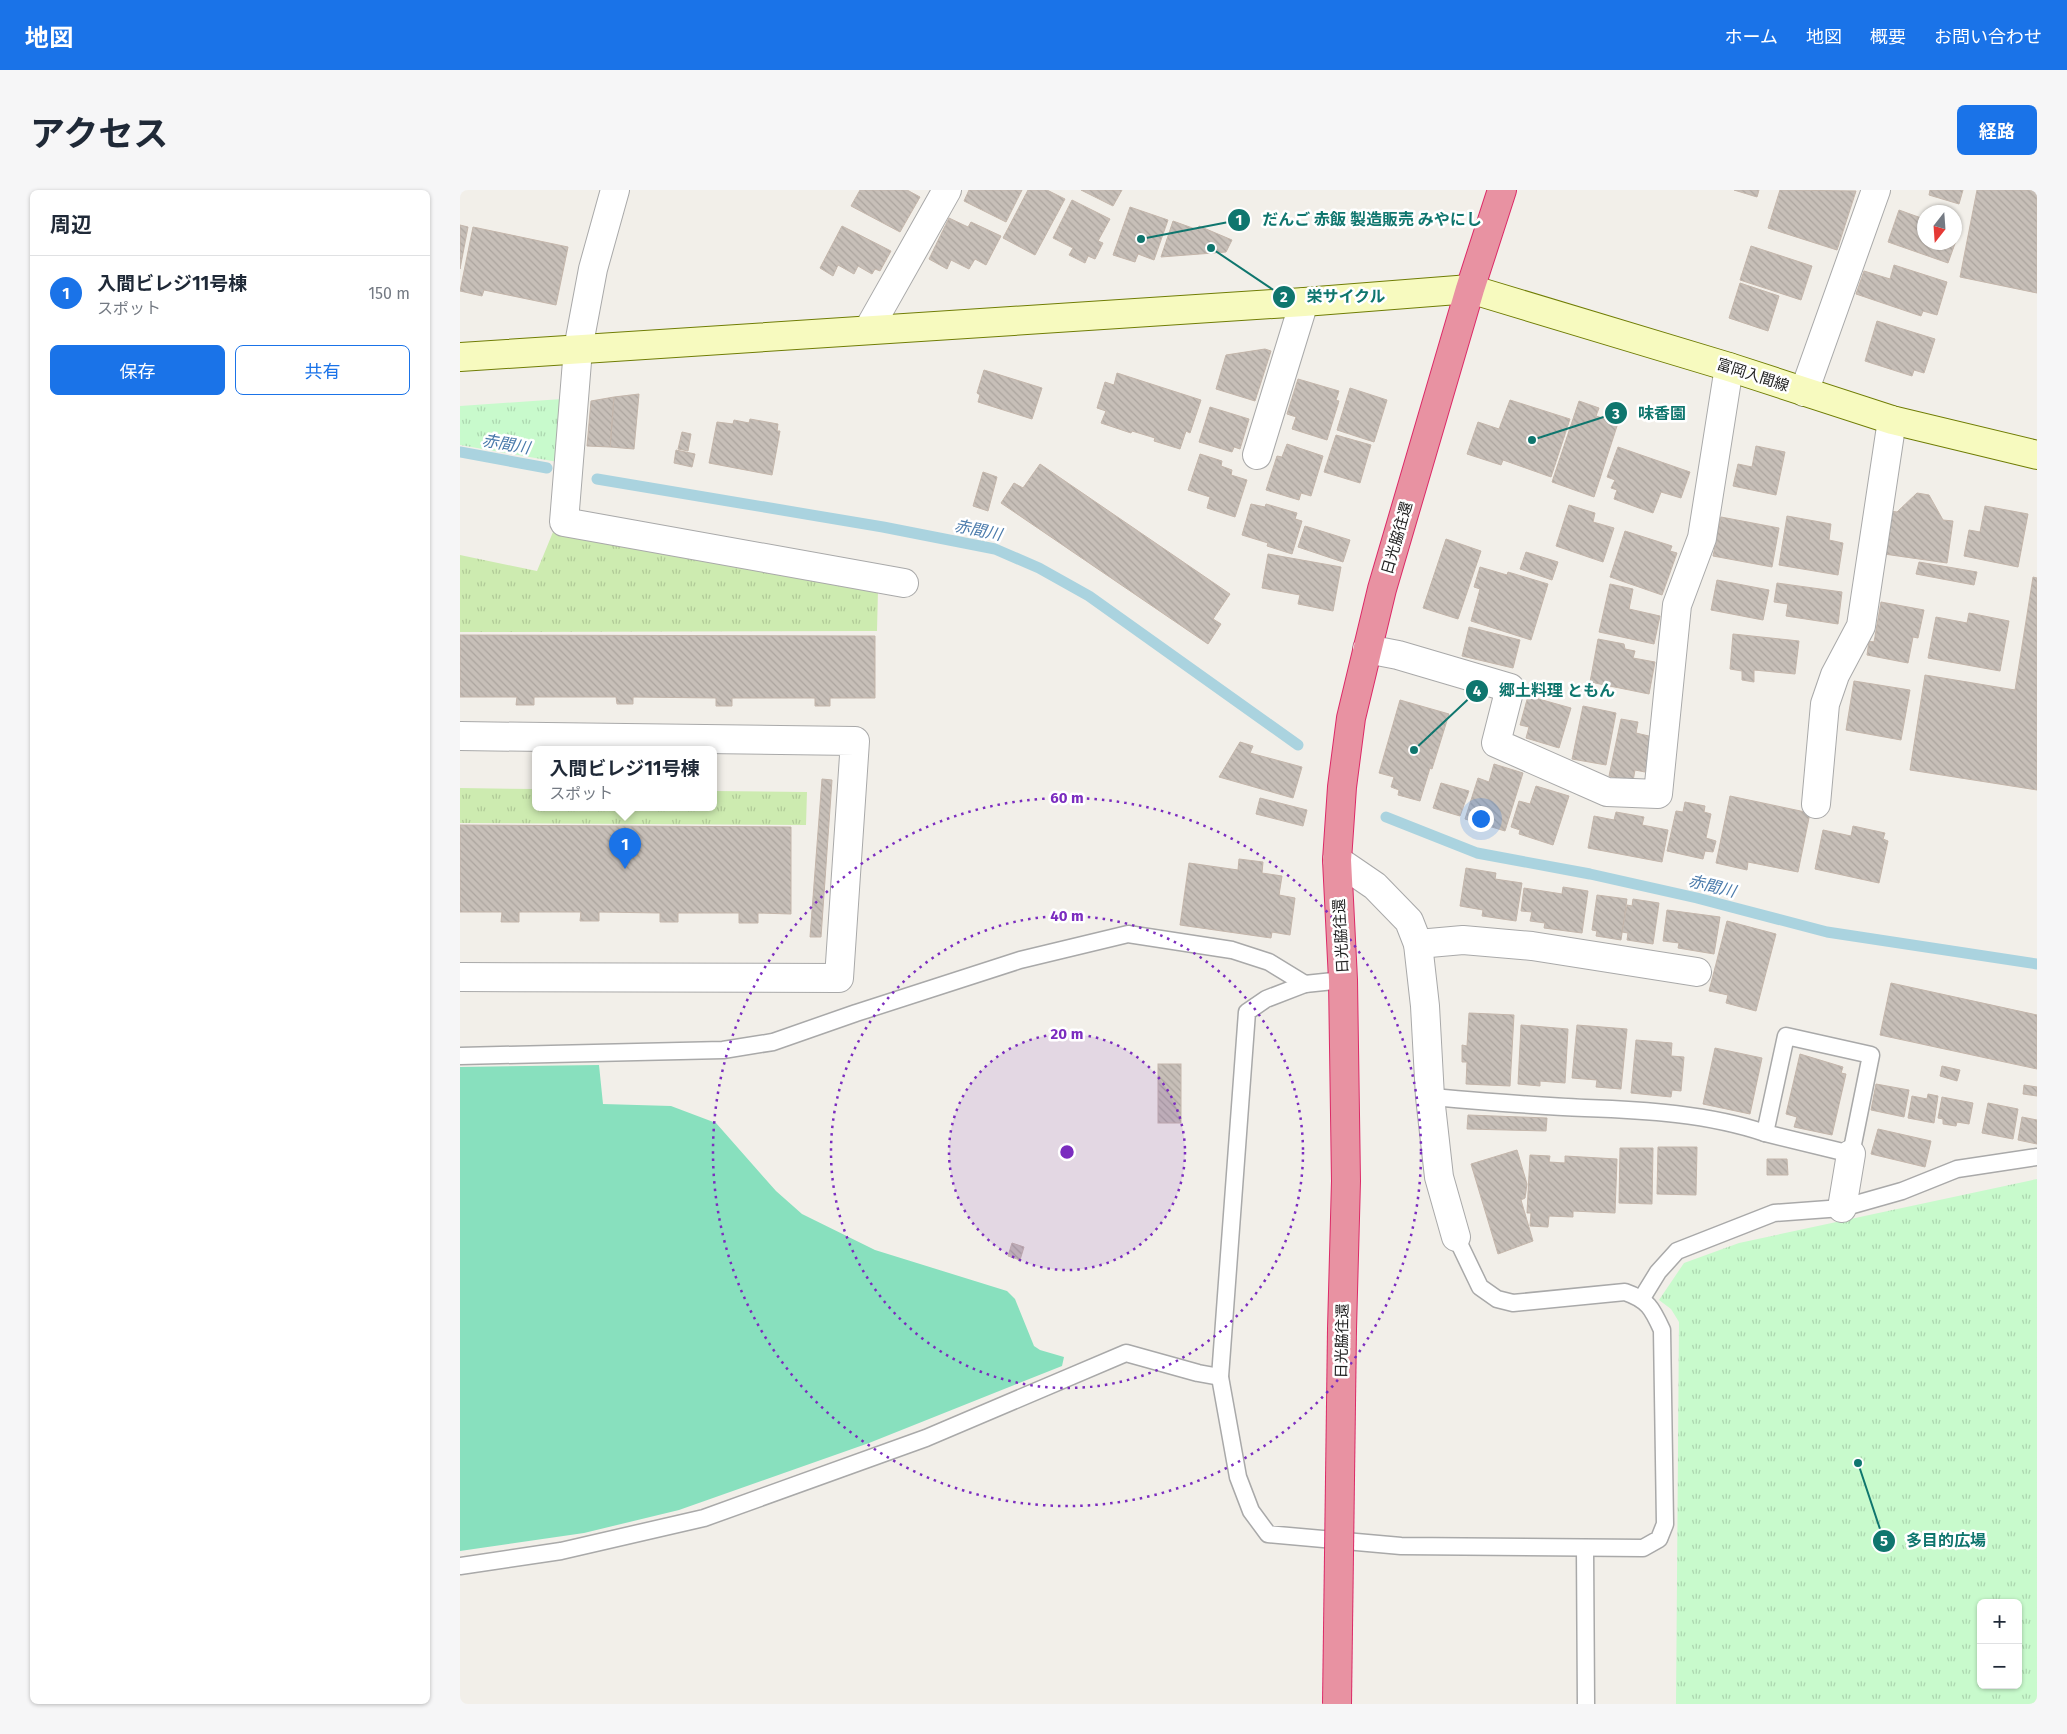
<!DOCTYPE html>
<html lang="ja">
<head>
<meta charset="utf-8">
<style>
	body { margin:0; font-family:"Fira Sans","Noto Sans JP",sans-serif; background:#f6f6f7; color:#1f2937 }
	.controls { position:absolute; right:15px; bottom:15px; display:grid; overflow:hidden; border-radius:8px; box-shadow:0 1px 4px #0004 }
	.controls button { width:45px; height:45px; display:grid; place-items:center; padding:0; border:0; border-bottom:1px solid #e0e1e3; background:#fff; color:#1f2937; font:25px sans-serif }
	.compass { position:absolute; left:1457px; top:15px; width:45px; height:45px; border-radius:50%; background:#fff; box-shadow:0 1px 4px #0004; rotate:197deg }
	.you { position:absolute; left:1020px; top:628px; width:18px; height:18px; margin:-12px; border:4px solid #fff; border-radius:50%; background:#1a73e8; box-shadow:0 0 0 8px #1a73e833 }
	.badge { display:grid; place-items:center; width:32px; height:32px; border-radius:50%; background:#1a73e8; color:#fff; font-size:16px; font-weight:700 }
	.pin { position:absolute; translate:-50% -41px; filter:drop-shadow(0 1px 2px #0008) }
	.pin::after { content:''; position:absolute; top:26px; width:18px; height:15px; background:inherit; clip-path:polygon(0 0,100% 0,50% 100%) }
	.popup { position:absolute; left:72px; top:556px; width:185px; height:65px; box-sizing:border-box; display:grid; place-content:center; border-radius:8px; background:#fff; filter:drop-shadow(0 1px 4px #0005); font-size:16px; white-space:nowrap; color:#747a83 }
	.popup b { font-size:19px; color:#1f2937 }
	.popup::after { content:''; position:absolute; left:50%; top:100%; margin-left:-10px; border:10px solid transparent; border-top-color:#fff }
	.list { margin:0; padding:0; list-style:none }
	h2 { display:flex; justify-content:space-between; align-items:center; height:65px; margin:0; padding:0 20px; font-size:21px }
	h2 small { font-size:16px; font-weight:400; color:#747a83 }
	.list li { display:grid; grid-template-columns:32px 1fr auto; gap:15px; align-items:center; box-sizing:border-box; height:75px; padding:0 20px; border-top:1px solid #e0e1e3 }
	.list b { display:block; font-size:19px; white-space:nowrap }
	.list p { margin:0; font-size:16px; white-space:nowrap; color:#747a83 }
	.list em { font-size:16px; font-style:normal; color:#747a83 }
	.actions { display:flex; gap:10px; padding:15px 20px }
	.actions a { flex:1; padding:11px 0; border:1px solid #1a73e8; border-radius:8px; text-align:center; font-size:18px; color:#1a73e8 }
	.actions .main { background:#1a73e8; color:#fff }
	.map { position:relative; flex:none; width:1577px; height:1514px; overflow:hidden; border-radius:8px }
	header { display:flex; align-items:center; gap:30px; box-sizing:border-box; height:70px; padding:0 25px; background:#1a73e8; color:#fff }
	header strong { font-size:24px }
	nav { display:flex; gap:28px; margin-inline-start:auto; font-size:18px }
	.intro { display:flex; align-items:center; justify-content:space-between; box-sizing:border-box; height:120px; padding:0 30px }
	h1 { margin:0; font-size:35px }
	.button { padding:12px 22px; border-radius:8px; background:#1a73e8; color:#fff; font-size:18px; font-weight:700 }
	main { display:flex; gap:30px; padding:0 30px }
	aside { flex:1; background:#fff; border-radius:8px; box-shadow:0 1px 4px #0004 }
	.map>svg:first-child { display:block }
	.grass { fill:url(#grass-tufts) }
	.park { fill:url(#park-tufts); fill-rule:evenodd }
	.pitch { fill:#88e0be }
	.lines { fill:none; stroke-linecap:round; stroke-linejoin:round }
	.stream { stroke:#aad3df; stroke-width:11 }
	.building { fill:url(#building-back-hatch); stroke:#c4b6ab }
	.lane-casing { stroke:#a9a9a9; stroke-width:19 }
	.street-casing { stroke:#a9a9a9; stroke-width:30 }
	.secondary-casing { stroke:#707d05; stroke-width:30 }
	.highway-casing { stroke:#dc2a67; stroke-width:30 }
	.lane { stroke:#fff; stroke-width:16 }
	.street { stroke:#fff; stroke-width:28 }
	.secondary { stroke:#f7fabf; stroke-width:28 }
	.highway { stroke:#e892a2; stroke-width:28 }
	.highway-bridge-casing { stroke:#dc2a67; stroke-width:30; stroke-linecap:butt }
	.highway-bridge { stroke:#e892a2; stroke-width:28 }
	.ring { fill:none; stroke:#7b2cbf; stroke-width:2.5; stroke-dasharray:2.5 5 }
	.labels { text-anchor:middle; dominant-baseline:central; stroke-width:5; stroke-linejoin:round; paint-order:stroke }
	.street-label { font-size:15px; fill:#222; stroke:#fff }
	.water-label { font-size:16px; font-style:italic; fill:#4a7aab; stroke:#fff }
	.centre { fill:#7b2cbf; stroke:#fff; stroke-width:2.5 }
	.ring-label { font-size:15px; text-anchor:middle; font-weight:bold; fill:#7b2cbf; stroke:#fff; stroke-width:5; stroke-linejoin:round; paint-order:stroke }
	.leader { fill:none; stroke:#0f766e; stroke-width:2 }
	.callout-dot { fill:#0f766e; stroke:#fff; stroke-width:2 }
	.mark-label { font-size:15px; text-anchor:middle; font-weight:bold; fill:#fff }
	.callout-label { font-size:16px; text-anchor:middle; font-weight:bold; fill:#0f766e; stroke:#fff; stroke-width:5; stroke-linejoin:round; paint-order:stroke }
</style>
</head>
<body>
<header>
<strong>地図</strong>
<nav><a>ホーム</a><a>地図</a><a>概要</a><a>お問い合わせ</a></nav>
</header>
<div class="intro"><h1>アクセス</h1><a class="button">経路</a></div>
<main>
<aside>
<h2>周辺<small></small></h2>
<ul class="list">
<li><span class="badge">1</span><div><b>入間ビレジ11号棟</b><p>スポット</p></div><em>150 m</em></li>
</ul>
<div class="actions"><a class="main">保存</a><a>共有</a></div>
</aside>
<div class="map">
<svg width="1577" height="1514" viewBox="0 0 1577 1514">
	<defs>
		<pattern id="grass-tufts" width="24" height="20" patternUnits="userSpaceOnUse" patternTransform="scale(1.25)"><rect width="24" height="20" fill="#cdebb0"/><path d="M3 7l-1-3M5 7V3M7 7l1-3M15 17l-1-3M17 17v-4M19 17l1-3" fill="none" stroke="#b0c997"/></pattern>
		<pattern id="park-tufts" width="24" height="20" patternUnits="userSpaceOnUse" patternTransform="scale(1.25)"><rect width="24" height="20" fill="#c8facc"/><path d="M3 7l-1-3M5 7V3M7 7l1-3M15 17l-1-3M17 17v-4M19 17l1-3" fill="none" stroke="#acd6af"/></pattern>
		<pattern id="building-back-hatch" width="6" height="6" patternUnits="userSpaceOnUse" patternTransform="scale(1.25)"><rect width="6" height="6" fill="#c7bfb8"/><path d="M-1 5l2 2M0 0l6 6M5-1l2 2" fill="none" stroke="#aba49e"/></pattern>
	</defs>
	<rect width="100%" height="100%" fill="#f2efe9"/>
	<g class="grass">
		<polygon points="93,342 418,399 417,441 0,442 0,365 77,381"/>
		<polygon points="0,598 76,599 76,618 254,618 254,601 347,602 346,635 0,633"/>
	</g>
	<g class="park">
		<polygon points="102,209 98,272 0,255 0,216"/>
		<path d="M1577,989v525h-361l3,-382 -8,-13 -12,-9 25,-37 55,-20zM1521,1413h37v82h-37z"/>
	</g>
	<polygon class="pitch" points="139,875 143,914 211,916 256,933 316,1001 342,1024 415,1060 547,1101 555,1109 574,1156 580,1160 604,1167 602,1176 409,1253 219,1320 124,1343 0,1361 0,877"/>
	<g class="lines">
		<g class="stream">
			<polyline points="0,262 87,278"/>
			<polyline points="137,289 423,337 535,359 579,378 629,406 838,555"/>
			<polyline points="926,627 1017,663 1130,684 1237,708 1367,742 1577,774"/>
		</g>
	</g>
	<g class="building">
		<polygon points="400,0 447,0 460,7 440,42 391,16"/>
		<polygon points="509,0 562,0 546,32 504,11"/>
		<polygon points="568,0 587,0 605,9 575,65 543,48"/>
		<polygon points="621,0 662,0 653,16"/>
		<polygon points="1274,0 1299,0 1297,7"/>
		<polygon points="1320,0 1396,1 1377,60 1308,38"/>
		<polygon points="1470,0 1503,0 1499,14 1469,5"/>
		<polygon points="1517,0 1577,0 1577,103 1500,87"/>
		<polygon points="612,10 650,29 638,51 643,53 635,69 628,66 625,73 609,65 613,58 593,48"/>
		<polygon points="670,17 708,30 694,70 678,64 675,72 653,65"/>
		<polygon points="1439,20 1464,29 1464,52 1494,52 1494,35 1501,37 1488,73 1428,52"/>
		<polygon points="489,28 508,37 511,32 541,46 526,75 515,69 509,79 491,70 487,79 469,69"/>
		<polygon points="713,31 738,40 739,36 772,50 766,62 701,67"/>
		<polygon points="0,35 8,37 0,79"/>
		<polygon points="382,36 431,61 420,81 415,79 412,84 398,76 394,84 378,75 373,86 360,78"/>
		<polygon points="13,37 108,57 96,115 24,100 22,106 0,101"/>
		<polygon points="1291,56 1352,76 1341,110 1280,90"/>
		<polygon points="1434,75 1487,92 1477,125 1463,121 1461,126 1396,104 1404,81 1430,89"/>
		<polygon points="1280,93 1319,106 1308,141 1269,128"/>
		<polygon points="1417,131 1475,149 1464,183 1454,180 1452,186 1405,171"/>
		<polygon points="805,159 811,161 795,211 756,199 766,165"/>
		<polygon points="524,180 582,198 572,229 518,212 520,205 517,203"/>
		<polygon points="657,183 741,210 730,243 726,241 720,259 694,251 695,248 672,241 671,243 641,233 646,221 637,218 645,192 654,195"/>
		<polygon points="838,189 879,201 876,210 879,211 867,250 832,239 836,227 827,224"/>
		<polygon points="890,198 927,210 914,252 877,240"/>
		<polygon points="179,204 174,259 150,257 154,207"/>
		<polygon points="154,207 150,257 127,256 131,211"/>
		<polygon points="1050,210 1110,229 1091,287 1043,270 1041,275 1007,264 1018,232 1039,239"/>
		<polygon points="1119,211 1139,218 1136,226 1158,233 1134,307 1092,292"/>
		<polygon points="750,217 789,229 780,259 774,257 772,262 739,252"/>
		<polygon points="290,229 318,234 317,241 320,241 312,285 249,273 257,232 273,234 274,230 289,233"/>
		<polygon points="222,242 231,244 228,261 218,259"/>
		<polygon points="876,245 911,255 900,293 864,282"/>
		<polygon points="827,254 863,266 851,306 841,303 839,310 806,300 817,266 822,267"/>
		<polygon points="1296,256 1325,262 1316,305 1273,296 1278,274 1292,277"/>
		<polygon points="1158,257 1230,282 1221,308 1201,302 1193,323 1154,309 1157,300 1151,298 1155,290 1147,287"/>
		<polygon points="216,260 235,264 232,277 214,273"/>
		<polygon points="740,264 762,271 761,276 772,280 771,285 787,290 775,327 747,318 750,307 728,300"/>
		<polygon points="580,274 770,404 753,429 761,434 748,454 541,313 554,293 563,298"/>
		<polygon points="523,282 537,287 528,321 513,316"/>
		<polygon points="1457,303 1469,305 1483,330 1493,331 1487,373 1424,364 1430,321 1437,322"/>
		<polygon points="791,314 805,317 806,314 837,323 835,329 842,331 832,364 807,356 808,353 782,345"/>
		<polygon points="1109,315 1135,323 1133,332 1154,338 1143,372 1096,356"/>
		<polygon points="1525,316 1568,324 1558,377 1504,366 1509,340 1520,342"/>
		<polygon points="1327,326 1371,334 1369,350 1383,353 1378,385 1319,375"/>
		<polygon points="1261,327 1319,338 1312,377 1253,366"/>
		<polygon points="845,336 890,350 883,372 838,357"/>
		<polygon points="1165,341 1212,356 1210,361 1217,363 1202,405 1150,387"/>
		<polygon points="986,349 1021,361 998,429 963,418"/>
		<polygon points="1066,362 1098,372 1092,390 1060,379"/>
		<polygon points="808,364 881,377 873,421 838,414 840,405 802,398"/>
		<polygon points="1459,372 1517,382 1514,395 1456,384"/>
		<polygon points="1020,377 1047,385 1048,382 1088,394 1071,450 1011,431 1020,399 1014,397"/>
		<polygon points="1573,387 1577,388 1577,600 1450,580 1465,485 1555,500"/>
		<polygon points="1257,390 1309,400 1303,430 1251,420"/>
		<polygon points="1317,393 1382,402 1378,434 1326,426 1328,414 1314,412"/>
		<polygon points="1150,394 1173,399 1169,419 1200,426 1194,454 1139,442"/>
		<polygon points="1421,412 1464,420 1458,448 1453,447 1448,473 1407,465 1409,451 1414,452"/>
		<polygon points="1509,423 1549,431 1540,481 1468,468 1476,427 1507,433"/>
		<polygon points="1009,437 1060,450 1053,478 1002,466"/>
		<polygon points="1273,444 1339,451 1335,484 1294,480 1294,492 1282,490 1282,481 1270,479"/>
		<polygon points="0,445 415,446 415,508 370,508 370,516 355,516 355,508 272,508 272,516 256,516 256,508 173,507 173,514 157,514 156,507 74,507 74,515 56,515 57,507 0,507"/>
		<polygon points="1138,449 1164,454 1165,459 1175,461 1173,468 1195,472 1189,504 1130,492"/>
		<polygon points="1394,491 1450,500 1441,550 1386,540"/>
		<polygon points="1068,506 1111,518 1099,558 1066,548 1069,537 1060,535"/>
		<polygon points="940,510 989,524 972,579 970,578 960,611 938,605 939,600 931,597 934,587 919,583"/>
		<polygon points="1123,516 1156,523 1146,575 1112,569"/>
		<polygon points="1161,529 1178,532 1176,543 1193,547 1185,582 1175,580 1173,591 1149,586"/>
		<polygon points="780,552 793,556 790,563 842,577 833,608 759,587"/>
		<polygon points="1034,574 1063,583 1045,641 1005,629 1018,588 1029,592"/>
		<polygon points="362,589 372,590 361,747 350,747"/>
		<polygon points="981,593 1009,601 1000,626 973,618"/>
		<polygon points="1076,596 1109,606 1093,655 1059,644 1060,640 1051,637 1059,611 1070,614"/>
		<polygon points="1270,606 1350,623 1338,682 1288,672 1287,680 1256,673"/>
		<polygon points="800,608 847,620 843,636 796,624"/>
		<polygon points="1225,612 1245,616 1244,622 1251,624 1246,648 1256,651 1253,662 1245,661 1243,669 1207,661 1216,621 1223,622"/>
		<polygon points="1156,622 1184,627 1182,635 1208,640 1202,672 1128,658 1134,626 1154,630"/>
		<polygon points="0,635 331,637 331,724 298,723 298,733 279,733 279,723 218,723 218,732 200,732 200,723 139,722 139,731 120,731 121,722 59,722 59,732 41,732 42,722 0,722"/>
		<polygon points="1393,636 1425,643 1423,649 1428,651 1419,693 1355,679 1363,640 1391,646"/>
		<polygon points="779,669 803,672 802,683 822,686 819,705 835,708 830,745 812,742 811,748 720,735 729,673 778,680"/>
		<polygon points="1006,678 1036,683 1035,689 1062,693 1056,731 1022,726 1023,720 1000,716"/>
		<polygon points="1103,697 1128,701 1122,743 1084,738 1085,733 1070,731 1072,722 1061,721 1064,698 1102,704"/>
		<polygon points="1137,705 1167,709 1161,750 1136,746 1137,741 1132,740"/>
		<polygon points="1173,709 1199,713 1193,754 1167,750 1168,743 1162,742 1167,715 1172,716"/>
		<polygon points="1207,720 1260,727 1254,764 1218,758 1219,753 1203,751"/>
		<polygon points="1267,731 1316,744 1296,821 1266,813 1268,805 1249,801"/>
		<polygon points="1431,793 1577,825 1577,879 1420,845"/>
		<polygon points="1009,823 1054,825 1050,896 1006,894 1007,872 1002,872 1002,855 1007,856"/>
		<polygon points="1061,835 1108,839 1105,893 1080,891 1080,896 1058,894"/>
		<polygon points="1117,835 1167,839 1161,899 1136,897 1137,890 1112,888"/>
		<polygon points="1176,850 1212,853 1211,866 1224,867 1221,901 1212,900 1211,907 1171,903"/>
		<polygon points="1255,858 1302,868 1290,924 1243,914"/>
		<polygon points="1340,864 1383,877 1381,883 1386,884 1372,945 1334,937 1337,927 1326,924"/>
		<rect x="698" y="874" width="23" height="59"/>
		<polygon points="1482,876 1500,880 1497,891 1480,886"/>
		<polygon points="1416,894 1449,900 1444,927 1411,920"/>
		<polygon points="1564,895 1577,897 1577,906 1563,904"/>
		<polygon points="1468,904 1478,906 1474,933 1448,928 1452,906 1467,909"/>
		<polygon points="1482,907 1513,913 1509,934 1497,932 1496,936 1483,934 1483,929 1478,928"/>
		<polygon points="1528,913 1558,919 1553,949 1522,943"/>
		<polygon points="1008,925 1087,928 1086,941 1007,939"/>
		<polygon points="1562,927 1577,930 1577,954 1558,950"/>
		<polygon points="1418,939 1471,951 1465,977 1411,964"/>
		<polygon points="1198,957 1237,957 1236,1005 1197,1004"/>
		<polygon points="1160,958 1193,958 1192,1014 1159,1013"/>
		<polygon points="1057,960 1067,994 1065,1008 1061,1010 1073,1051 1038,1064 1011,974"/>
		<polygon points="1070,965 1090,966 1089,972 1105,973 1105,966 1157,969 1155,1023 1113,1021 1113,1027 1089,1026 1088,1037 1070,1036 1071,1023 1067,1023"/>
		<polygon points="1307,969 1327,969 1328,985 1307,985"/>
		<polygon points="552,1053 564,1057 560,1070 548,1066"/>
	</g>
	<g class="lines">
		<g class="lane-casing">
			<g id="lane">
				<path d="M883,790l-38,4 -39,15 -19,13 -27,365 18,100 13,34 17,23 133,12 242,2 16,-9 6,-15 -3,-194c-10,-22 -14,-30 -37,-38l-112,11 -16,-4 -17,-12 -24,-50"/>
				<polygon points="1326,846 1411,865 1391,964 1305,943"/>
				<polyline points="0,866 263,860 313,852 396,823 560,770 668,744 772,760 809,772 845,794"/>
				<path d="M970,907c52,4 104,9 155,11 60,2 124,6 180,25"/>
				<polyline points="1182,1108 1198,1082 1217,1061 1314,1023 1382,1018 1442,1001 1497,979 1577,967"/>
				<polyline points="1125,1358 1126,1514"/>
				<polyline points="0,1376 101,1361 244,1328 466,1248 666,1163 738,1183 760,1187"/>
			</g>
		</g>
		<g class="street-casing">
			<g id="street">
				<polyline points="155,0 133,79 118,159 104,332 444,393"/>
				<polyline points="408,140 487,0"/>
				<polyline points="1344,202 1416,0"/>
				<polyline points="797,265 844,112"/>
				<polyline points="907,459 938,465 1050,498 1036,553 1147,602 1198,604 1217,415 1242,348 1269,177"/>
				<polyline points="0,546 395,551 379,788 0,787"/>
				<polyline points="1356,614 1365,514 1375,485 1401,436 1432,230"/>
				<polyline points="877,670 915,696 949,731 958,754 965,816 970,907 979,987 996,1047"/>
				<polyline points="958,754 1003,750 1072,756 1237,782"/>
				<polyline points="1382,1018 1391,964"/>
			</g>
		</g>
		<g class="secondary-casing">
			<polyline id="secondary" points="0,167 844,112 1010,99 1269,177 1432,230 1577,265"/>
		</g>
		<g class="highway-casing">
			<polyline id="highway" points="882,1139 886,991 883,790 877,670 882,597 891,528 922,399 1010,99 1042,0"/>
		</g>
		<use href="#lane" class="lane"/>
		<use href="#street" class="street"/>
		<use href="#secondary" class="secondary"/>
		<use href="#highway" class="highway"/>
		<g class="highway-bridge-casing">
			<polyline id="highway-bridge" points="877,1514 882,1139"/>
		</g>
		<use href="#highway-bridge" class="highway-bridge"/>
	</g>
	<circle cx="607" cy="962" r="118" fill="#7b2cbf" fill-opacity=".12"/>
	<g class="ring">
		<circle cx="607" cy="962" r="118"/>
		<circle cx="607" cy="962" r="236"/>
		<circle cx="607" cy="962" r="354"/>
	</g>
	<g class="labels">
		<g class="street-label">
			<text transform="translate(1293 185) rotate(18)">富岡入間線</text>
			<text transform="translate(937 348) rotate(-74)">日光脇往還</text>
			<text transform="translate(881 746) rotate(-93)">日光脇往還</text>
			<text transform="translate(882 1151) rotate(-89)">日光脇往還</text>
		</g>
		<g class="water-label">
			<text transform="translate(46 254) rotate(10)">赤間川</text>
			<text transform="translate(518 340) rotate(12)">赤間川</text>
			<text transform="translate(1252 696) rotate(14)">赤間川</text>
		</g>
	</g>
	<circle cx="607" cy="962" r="8" class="centre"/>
	<g class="ring-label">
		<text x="607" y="613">60 m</text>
		<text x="607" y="731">40 m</text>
		<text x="607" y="849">20 m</text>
	</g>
	<path class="leader" d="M681 49L779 30M751 58L824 107M1072 250L1156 223M954 560L1017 501M1398 1273L1424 1351"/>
	<g class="callout-dot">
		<circle cx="681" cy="49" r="5"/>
		<circle cx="751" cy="58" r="5"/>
		<circle cx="1072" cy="250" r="5"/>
		<circle cx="954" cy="560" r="5"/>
		<circle cx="1398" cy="1273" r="5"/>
		<circle cx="779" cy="30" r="12"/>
		<circle cx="824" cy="107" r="12"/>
		<circle cx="1156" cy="223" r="12"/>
		<circle cx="1017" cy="501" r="12"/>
		<circle cx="1424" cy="1351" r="12"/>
	</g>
	<g class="mark-label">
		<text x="779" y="35">1</text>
		<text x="824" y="112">2</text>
		<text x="1156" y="229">3</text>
		<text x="1017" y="506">4</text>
		<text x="1424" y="1356">5</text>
	</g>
	<g class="callout-label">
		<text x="912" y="35">だんご 赤飯 製造販売 みやにし</text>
		<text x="886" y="112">栄サイクル</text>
		<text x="1202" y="229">味香園</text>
		<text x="1097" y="506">郷土料理 ともん</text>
		<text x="1486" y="1356">多目的広場</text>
	</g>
</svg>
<div class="controls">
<button>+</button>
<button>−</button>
</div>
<svg class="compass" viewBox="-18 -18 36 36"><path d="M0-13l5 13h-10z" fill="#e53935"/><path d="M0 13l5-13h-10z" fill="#747a83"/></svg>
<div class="you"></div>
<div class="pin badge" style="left:165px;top:679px">1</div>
<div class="popup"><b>入間ビレジ11号棟</b>スポット</div>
</div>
</main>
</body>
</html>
